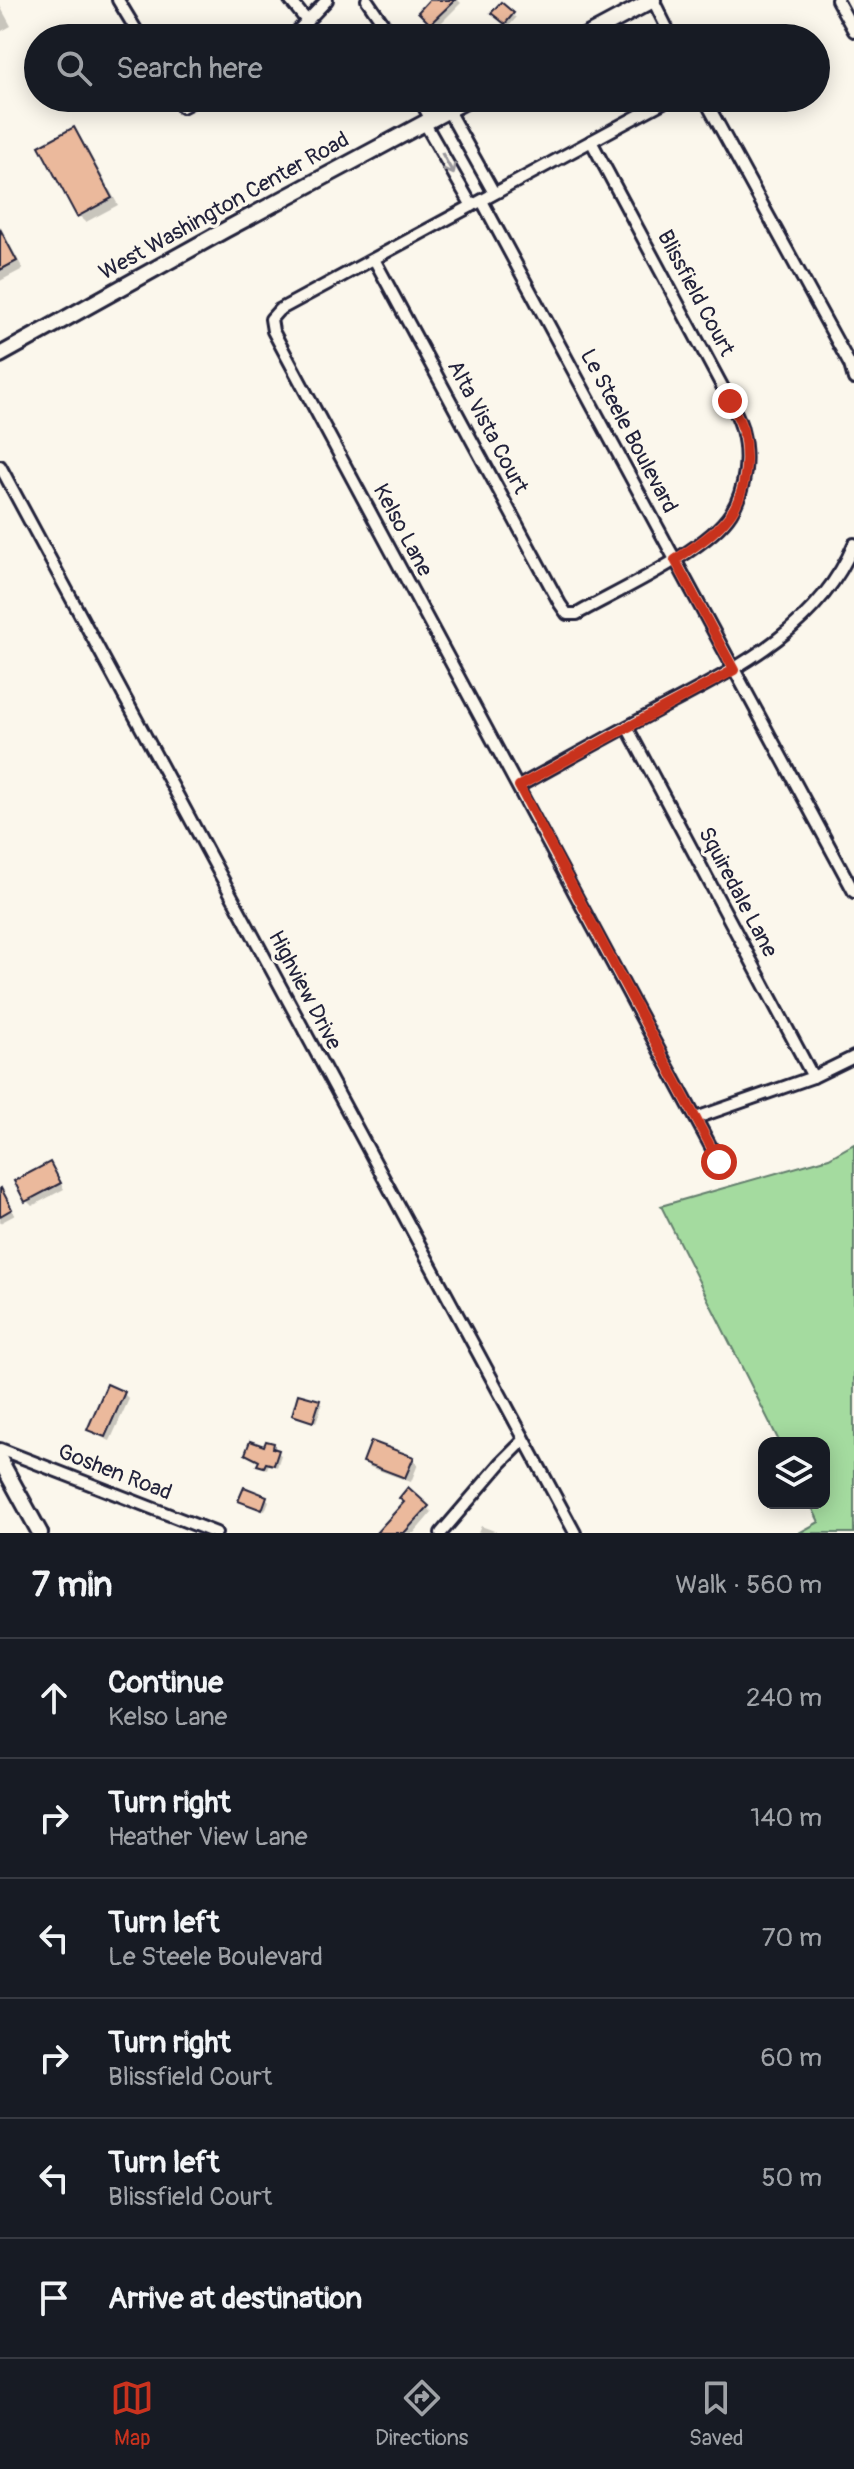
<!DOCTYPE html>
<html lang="en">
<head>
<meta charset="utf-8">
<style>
	body { margin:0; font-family:Pangolin,sans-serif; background:#242831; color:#f1f3f6 }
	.controls { position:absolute; right:24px; bottom:24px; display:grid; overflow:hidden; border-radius:16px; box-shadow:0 4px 20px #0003 }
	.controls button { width:72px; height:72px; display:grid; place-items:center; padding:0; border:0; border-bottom:2px solid #363941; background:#171b24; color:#f1f3f6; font:40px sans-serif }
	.stop { position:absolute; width:24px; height:24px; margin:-18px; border:6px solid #c8321e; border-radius:50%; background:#fff }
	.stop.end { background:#c8321e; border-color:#fff; box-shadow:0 2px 8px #0008 }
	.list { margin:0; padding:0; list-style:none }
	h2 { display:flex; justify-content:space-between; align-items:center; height:104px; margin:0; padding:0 32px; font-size:34px }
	h2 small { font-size:26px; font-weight:400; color:#9ea1a6 }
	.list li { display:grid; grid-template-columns:52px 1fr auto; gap:24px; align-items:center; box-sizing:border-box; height:120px; padding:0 32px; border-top:2px solid #363941 }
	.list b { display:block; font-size:30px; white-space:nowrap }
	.list p { margin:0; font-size:26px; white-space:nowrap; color:#9ea1a6 }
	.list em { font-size:26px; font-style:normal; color:#9ea1a6 }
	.icon { flex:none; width:44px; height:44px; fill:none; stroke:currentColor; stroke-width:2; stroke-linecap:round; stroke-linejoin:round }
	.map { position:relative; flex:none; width:854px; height:1533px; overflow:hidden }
	.search { position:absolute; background:#171b24; box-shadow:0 4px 20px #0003; left:24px; right:24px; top:24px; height:88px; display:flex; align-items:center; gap:20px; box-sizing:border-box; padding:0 28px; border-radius:44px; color:#9ea1a6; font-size:30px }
	.sheet { height:824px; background:#171b24 }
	nav { display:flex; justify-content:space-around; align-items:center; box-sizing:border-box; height:112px; border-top:2px solid #363941; background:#171b24; font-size:22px; color:#9ea1a6 }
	nav a { display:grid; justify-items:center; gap:4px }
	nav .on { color:#c8321e }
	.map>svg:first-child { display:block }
	.green { fill:#a4db9f; stroke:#637e6d; stroke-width:2 }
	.shadow { fill:#0003 }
	.building { fill:#ebb99c; stroke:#22223b; stroke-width:2 }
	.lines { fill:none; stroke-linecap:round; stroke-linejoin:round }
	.minor-casing { stroke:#22223b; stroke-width:16 }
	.secondary-casing { stroke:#22223b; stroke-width:20 }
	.minor { stroke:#fbf7ec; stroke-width:10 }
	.secondary { stroke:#fbf7ec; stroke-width:14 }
	.oneway { stroke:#99979c }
	.route { stroke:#c8321e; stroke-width:10 }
	.labels { text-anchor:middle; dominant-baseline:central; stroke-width:7; stroke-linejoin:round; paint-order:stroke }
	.street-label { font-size:22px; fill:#22223b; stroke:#fbf7ec }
</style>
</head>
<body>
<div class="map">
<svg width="854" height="1533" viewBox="0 0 854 1533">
	<rect width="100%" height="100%" fill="#fbf7ec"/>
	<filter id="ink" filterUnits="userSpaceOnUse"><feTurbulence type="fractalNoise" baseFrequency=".0125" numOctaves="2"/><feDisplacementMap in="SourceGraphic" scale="16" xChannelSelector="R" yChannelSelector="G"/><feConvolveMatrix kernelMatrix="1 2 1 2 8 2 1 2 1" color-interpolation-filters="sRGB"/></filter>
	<g filter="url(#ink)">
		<polygon class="green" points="854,1144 854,1533 799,1533 819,1522 810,1503 824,1503 824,1443 780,1443 661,1206 829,1158"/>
		<g class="shadow">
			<polygon points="432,0 458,0 461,3 436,28 421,12"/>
			<polygon points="501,5 516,18 509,26 494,13"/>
			<polygon points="0,6 11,26 0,32"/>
			<polygon points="73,129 80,136 118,205 86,222 78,215"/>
			<polygon points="0,226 23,269 0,281"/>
			<polygon points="49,1165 64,1189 32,1206 27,1201"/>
			<polygon points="0,1191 5,1196 15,1215 0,1223"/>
			<polygon points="124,1394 129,1399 110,1441 95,1434 90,1429"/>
			<polygon points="319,1402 322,1405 316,1423 294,1414"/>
			<polygon points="273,1445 276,1448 275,1451 281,1455 277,1467 269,1464 267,1469 263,1468 260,1465 261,1462 248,1454"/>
			<polygon points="412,1459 418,1464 411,1482 370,1467 365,1462"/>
			<polygon points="409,1490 432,1512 414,1533 379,1533 406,1503"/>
			<polygon points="266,1498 269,1501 265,1511 244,1503"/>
			<polygon points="481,1526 500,1533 478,1533"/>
		</g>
		<g class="building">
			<polygon points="429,0 455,0 430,24 418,12"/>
			<polygon points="501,2 514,13 505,24 491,13"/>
			<polygon points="74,127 112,198 77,217 39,146"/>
			<polygon points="0,229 17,261 0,270"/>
			<polygon points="50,1162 61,1183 25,1202 14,1181"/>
			<polygon points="1,1188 12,1209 0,1216 0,1189"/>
			<polygon points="107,1384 125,1392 105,1437 87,1430"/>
			<polygon points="298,1394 320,1400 313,1422 292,1415"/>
			<polygon points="250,1441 264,1446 266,1441 274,1443 273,1448 279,1450 274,1465 266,1463 264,1467 257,1465 259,1461 245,1454"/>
			<polygon points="371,1441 414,1457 405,1478 363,1462"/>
			<polygon points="244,1487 267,1496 262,1510 238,1501"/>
			<polygon points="408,1487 429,1506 404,1533 376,1533 404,1502 399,1498"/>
		</g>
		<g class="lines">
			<g class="minor-casing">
				<g id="minor">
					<polyline points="118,0 141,38"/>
					<polyline points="290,0 307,21"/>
					<polyline points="367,0 393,38"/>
					<polyline points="653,0 672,38"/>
					<polyline points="837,0 854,31"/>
					<polyline points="291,38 327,0"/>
					<polyline points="177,98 182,107 199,98"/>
					<polyline points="419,98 430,118"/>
					<polyline points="441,98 494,193"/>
					<polyline points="671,98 279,310 271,319 273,331 719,1162"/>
					<polyline points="704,98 850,365 854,379"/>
					<polyline points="424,122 472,206"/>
					<polyline points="482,201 854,892"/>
					<path d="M374,259l186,345 7,10h10c41,-23 131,-64 154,-101 15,-24 18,-57 11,-83 -2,-10 -8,-20 -12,-29l-139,-260"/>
					<polyline points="0,466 575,1533"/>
					<polyline points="627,727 813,1077"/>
					<path d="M519,786c42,-23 85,-47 128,-70 80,-43 170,-83 207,-172"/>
					<polyline points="696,1118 813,1077 854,1057"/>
					<polyline points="0,1449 216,1533"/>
					<polyline points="441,1533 501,1463 524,1440"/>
				</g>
			</g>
			<g class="secondary-casing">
				<g id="secondary">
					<polyline points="582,38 653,0"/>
					<polyline points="0,355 225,230 471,98"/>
					<polyline points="0,1460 40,1533"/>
				</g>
			</g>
			<use href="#minor" class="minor"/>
			<use href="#secondary" class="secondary"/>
		</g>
		<defs><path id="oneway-shaft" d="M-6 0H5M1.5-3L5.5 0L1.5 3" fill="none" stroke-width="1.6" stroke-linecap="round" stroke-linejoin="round" transform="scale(2)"/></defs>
		<use class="oneway" href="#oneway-shaft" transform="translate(448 164) rotate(61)"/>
	</g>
	<g class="lines" filter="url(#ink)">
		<path class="route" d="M719,1162l-200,-376 215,-116 -59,-110c19,-13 40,-26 54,-44 18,-23 20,-59 14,-86 -3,-9 -8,-19 -13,-29"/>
	</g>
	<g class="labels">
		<g class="street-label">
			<text transform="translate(224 206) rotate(-29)">West Washington Center Road</text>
			<text transform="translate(696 293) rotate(62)">Blissfield Court</text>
			<text transform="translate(488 427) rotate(62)">Alta Vista Court</text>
			<text transform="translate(629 431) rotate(62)">Le Steele Boulevard</text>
			<text transform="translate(403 530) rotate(62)">Kelso Lane</text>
			<text transform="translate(738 892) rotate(62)">Squiredale Lane</text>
			<text transform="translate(305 990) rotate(62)">Highview Drive</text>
			<text transform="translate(115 1472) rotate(21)">Goshen Road</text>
		</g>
	</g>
</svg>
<div class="controls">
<button><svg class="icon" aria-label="layers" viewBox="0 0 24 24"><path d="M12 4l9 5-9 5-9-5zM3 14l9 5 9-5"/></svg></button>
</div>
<div class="stop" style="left:719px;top:1162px"></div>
<div class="stop end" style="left:730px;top:401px"></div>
<div class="search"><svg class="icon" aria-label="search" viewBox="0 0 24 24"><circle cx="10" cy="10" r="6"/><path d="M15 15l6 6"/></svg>Search here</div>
</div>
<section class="sheet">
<h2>7 min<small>Walk · 560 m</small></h2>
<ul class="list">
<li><svg class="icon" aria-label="ahead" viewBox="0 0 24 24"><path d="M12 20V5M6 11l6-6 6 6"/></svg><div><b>Continue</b><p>Kelso Lane</p></div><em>240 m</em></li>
<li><svg class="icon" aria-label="right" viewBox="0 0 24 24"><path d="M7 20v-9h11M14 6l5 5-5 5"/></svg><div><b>Turn right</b><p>Heather View Lane</p></div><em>140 m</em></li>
<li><svg class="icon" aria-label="left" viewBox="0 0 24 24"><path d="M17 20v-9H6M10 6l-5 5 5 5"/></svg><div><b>Turn left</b><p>Le Steele Boulevard</p></div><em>70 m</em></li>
<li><svg class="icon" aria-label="right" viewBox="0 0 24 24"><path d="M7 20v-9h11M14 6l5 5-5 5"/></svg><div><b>Turn right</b><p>Blissfield Court</p></div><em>60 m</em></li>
<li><svg class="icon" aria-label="left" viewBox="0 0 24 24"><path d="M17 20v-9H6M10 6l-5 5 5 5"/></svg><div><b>Turn left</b><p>Blissfield Court</p></div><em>50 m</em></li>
<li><svg class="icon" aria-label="arrive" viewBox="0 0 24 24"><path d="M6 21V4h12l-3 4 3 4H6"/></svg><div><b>Arrive at destination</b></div></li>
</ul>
</section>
<nav>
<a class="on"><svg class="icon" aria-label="map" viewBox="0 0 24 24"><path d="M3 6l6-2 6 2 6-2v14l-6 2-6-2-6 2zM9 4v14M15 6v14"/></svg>Map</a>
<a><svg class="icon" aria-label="directions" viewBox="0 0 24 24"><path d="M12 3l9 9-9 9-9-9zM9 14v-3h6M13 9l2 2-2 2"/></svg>Directions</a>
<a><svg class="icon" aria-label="saved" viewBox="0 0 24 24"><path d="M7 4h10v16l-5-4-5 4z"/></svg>Saved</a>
</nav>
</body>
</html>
